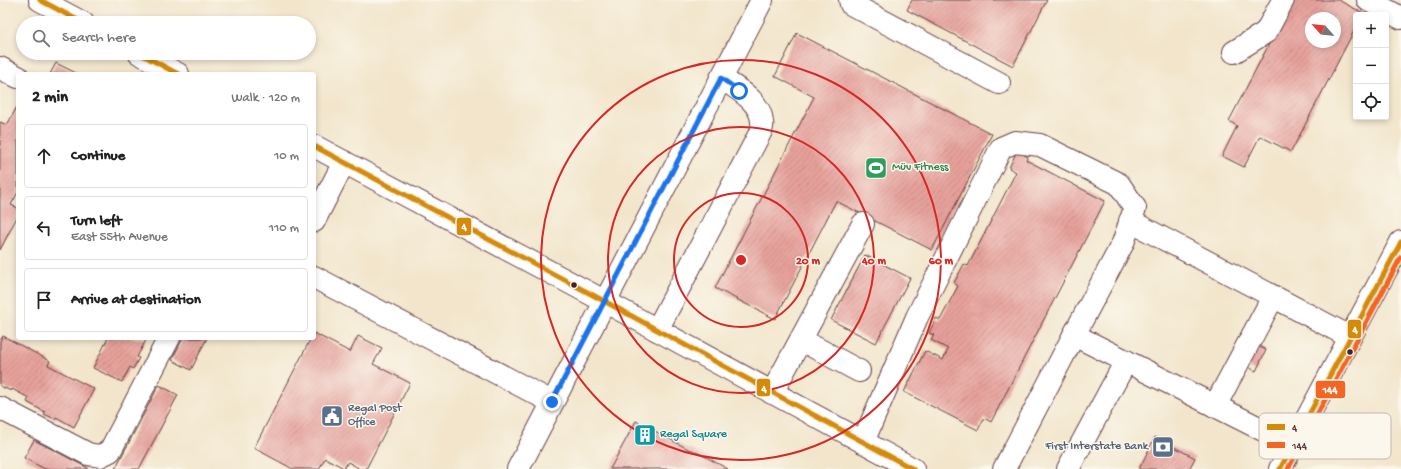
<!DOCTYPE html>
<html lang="en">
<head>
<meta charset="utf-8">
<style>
	body { margin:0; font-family:"Gochi Hand",sans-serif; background:#f2f2f2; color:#222 }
	.controls { position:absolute; right:12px; top:12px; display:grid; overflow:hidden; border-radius:4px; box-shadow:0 2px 6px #0003 }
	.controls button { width:36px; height:36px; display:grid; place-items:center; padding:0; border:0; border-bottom:1px solid #e0e0e0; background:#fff; color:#222; font:20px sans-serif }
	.compass { position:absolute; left:1305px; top:12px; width:36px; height:36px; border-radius:50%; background:#fff; box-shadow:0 2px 6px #0003; rotate:297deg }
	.stop { position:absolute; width:12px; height:12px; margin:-9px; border:3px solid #1a73e8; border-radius:50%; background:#fff }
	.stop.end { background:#1a73e8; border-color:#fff; box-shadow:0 1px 4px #0008 }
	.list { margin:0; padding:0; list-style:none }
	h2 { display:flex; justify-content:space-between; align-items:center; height:52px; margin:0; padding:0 16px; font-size:17px }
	h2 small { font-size:13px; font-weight:400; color:#767676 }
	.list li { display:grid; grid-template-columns:26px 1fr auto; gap:12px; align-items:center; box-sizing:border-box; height:64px; margin:0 8px 8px; padding:0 8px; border:1px solid #e0e0e0; border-radius:4px }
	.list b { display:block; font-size:15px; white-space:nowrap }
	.list p { margin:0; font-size:13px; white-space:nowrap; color:#767676 }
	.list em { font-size:13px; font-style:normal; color:#767676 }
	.icon { flex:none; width:22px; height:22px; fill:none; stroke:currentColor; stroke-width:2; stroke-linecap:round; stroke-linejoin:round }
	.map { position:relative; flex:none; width:1401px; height:469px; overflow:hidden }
	.search { position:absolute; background:#fff; box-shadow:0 2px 6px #0003; left:16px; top:16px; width:300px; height:44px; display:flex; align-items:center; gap:10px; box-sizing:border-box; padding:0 14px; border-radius:22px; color:#767676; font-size:15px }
	.panel { position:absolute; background:#fff; box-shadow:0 2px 6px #0003; left:16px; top:72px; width:300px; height:268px; border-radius:4px }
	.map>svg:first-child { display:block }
	.building { fill:url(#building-hatch); fill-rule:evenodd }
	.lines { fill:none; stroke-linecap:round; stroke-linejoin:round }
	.minor-casing { stroke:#633d43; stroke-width:24 }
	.major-casing { stroke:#633d43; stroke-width:24 }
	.minor { stroke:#fff; stroke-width:22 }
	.major { stroke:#fff; stroke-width:22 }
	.bus-1-casing { stroke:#fbf7ec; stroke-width:8 }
	.bus-2-casing { stroke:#fbf7ec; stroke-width:8 }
	.bus-1 { stroke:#d48b09; stroke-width:5 }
	.bus-2 { stroke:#f26522; stroke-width:5 }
	.route { stroke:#1a73e8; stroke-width:5 }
	.ring { fill:none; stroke:#d62828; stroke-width:2 }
	.bus-dot { fill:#4a1f2b; stroke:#fbf7ec; stroke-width:1.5 }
	.labels { text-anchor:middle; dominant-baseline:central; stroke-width:3; stroke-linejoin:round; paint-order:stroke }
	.leisure-label { font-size:12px; fill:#27864d; stroke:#fbf7ec; text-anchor:start }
	.service-label { font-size:12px; fill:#4e5e75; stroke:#fbf7ec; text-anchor:start }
	.culture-label { font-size:12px; fill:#0d838f; stroke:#fbf7ec; text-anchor:start }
	.key { fill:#fbf7ec; stroke:#c6b6b2; stroke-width:1 }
	.key-label { font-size:11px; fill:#4a1f2b }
	.centre { fill:#d62828; stroke:#fbf7ec; stroke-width:2 }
	.ring-label { font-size:12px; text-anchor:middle; font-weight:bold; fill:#d62828; stroke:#fbf7ec; stroke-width:3; stroke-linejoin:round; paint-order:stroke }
	.line-badge { stroke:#fbf7ec; stroke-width:1.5 }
	.badge-label { font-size:11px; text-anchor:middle; font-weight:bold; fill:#fff }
</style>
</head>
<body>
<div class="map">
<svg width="1401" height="469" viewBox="0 0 1401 469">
	<defs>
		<pattern id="building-hatch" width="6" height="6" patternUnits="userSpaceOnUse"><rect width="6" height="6" fill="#e7a19b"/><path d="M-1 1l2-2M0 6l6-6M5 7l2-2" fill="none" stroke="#bd837f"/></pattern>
	</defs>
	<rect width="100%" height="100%" fill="#fbf7ec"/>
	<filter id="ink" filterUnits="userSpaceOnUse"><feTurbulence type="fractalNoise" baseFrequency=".025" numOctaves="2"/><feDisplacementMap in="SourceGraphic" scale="8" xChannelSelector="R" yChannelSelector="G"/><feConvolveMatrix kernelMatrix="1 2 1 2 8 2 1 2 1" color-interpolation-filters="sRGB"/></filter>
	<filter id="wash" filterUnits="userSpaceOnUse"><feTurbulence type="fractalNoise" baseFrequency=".012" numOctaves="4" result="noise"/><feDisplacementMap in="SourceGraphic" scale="16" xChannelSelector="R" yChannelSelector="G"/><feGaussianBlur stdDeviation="0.9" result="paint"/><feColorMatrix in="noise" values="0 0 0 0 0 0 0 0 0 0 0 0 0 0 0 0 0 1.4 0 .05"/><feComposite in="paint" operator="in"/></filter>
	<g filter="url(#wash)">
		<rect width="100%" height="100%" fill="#f2e5cb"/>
		<g id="blocks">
			<g class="building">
				<polygon points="912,0 1047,0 1013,66 907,10"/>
				<path d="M1292,0h46l25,13 -1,2h-6v12l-65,125 -31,-16 -16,31 -22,-11 15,-30 -8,-5zM1311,18h24v24h-24z"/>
				<polygon points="797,33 992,134 932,250 836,201 775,319 715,288 814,97 775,76"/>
				<polygon points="56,63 78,74 50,74"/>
				<polygon points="18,105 18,192 11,205 18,208 18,215 0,250 0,122 7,125"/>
				<polygon points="1017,151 1028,157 1026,160 1105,201 991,422 984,418 978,430 904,392 925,351 943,360 948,349 931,340 934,335 929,333 936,318 940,320 958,286 954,283 964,264 968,266 1016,172 1009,168"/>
				<polygon points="865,255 910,278 876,343 831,320"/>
				<polygon points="314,333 350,352 358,336 382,348 373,364 410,383 366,469 360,469 348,462 344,468 325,458 319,469 293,469 254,448 311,338 314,338"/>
				<polygon points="3,336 50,361 48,365 94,389 74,427 56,417 55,419 44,414 45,412 27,402 29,398 12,389 11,391 0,386 0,341"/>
				<polygon points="108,338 142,338 146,340 137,357 139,358 133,369 130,367 122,382 93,368"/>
				<polygon points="183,338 207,338 191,370 172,360"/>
				<polygon points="1254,344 1266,350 1256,371 1244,365"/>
				<polygon points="159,385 178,395 139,469 115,469"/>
				<polygon points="636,421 690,450 691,449 728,469 610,469"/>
				<polygon points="1155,437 1195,458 1189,469 1139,469"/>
				<polygon points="34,440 88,468 88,469 45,469 24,458"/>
			</g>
		</g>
	</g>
	<g filter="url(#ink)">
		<use href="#blocks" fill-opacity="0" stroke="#633d43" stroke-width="1"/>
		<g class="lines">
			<g class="minor-casing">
				<g id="minor">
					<polyline points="850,0 851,4 999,83"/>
					<polyline points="1368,0 1401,18"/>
					<polyline points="1234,52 1266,32 1283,0"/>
					<polyline points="0,68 18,77"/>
					<polyline points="314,221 344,162"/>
					<polyline points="1130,221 1350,337"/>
					<polyline points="314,277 552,402"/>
					<path d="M657,330l104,-199c1,-3 2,-6 1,-9 -1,-21 -26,-34 -41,-44"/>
					<polyline points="1074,335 1293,445"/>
					<polyline points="801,340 859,371"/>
					<polyline points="772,393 863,224"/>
					<polyline points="1215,406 1273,297"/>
					<polyline points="0,408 88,454 100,456 110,451 169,338"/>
					<polyline points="863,442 917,317 1001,148 1015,142 1040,145 1119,184 1135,208 1123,243 1074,335 1004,469"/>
					<polyline points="518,469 762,0"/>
					<polyline points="1068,469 1126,361"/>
				</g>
			</g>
			<g class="major-casing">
				<g id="major">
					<polyline points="40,0 83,23"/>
					<polyline points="139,53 178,74"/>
					<polyline points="314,146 604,301 913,469"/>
					<polyline points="1280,469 1401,242"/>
				</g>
			</g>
			<use href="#minor" class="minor"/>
			<use href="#major" class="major"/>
			<g class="bus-1-casing">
				<g id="bus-1">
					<polyline points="40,0 83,23"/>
					<polyline points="139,53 178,74"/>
					<polyline points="314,146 604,301 913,469"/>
					<polyline points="1280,469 1401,242"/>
				</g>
			</g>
			<g class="bus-2-casing">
				<polyline id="bus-2" points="1288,469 1401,257"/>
			</g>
			<use href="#bus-1" class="bus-1"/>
			<use href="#bus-2" class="bus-2"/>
		</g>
	</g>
	<g class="lines" filter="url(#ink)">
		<polyline class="route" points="552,402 721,78 739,91"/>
	</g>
	<g class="ring">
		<circle cx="741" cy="260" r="67"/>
		<circle cx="741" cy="260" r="133"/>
		<circle cx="741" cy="260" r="200"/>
	</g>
	<defs>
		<g id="stadium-square" transform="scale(1.15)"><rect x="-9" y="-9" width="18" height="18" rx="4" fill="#2e9e5b" stroke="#fbf7ec"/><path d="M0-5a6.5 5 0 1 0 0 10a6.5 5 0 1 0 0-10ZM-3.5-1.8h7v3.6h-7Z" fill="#fff"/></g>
		<g id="civic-square" transform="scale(1.15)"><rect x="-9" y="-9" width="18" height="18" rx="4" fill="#5c6f8a" stroke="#fbf7ec"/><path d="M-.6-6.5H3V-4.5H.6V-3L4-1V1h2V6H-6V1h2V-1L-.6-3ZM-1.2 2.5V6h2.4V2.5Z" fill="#fff"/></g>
		<g id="building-square" transform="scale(1.15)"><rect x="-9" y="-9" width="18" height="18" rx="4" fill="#0f9aa8" stroke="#fbf7ec"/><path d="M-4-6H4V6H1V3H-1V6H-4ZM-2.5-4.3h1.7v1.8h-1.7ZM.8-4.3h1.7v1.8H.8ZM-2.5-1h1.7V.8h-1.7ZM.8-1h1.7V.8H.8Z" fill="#fff"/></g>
		<g id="bank-square" transform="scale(1.15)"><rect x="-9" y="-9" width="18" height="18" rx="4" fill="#5c6f8a" stroke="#fbf7ec"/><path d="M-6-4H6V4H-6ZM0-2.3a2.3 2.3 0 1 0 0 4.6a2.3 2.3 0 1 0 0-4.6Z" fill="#fff"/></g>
	</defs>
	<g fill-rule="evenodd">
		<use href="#stadium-square" x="876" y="168"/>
		<use href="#civic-square" x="332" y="416"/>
		<use href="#building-square" x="645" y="435"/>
		<use href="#bank-square" x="1163" y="447"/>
	</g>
	<g class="bus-dot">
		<circle cx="574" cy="285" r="3.5"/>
		<circle cx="1350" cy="352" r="3.5"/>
	</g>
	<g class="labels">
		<g class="leisure-label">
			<text x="892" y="168">Müv Fitness</text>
		</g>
		<g class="service-label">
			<text x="348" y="409">Regal Post<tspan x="348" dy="14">Office</tspan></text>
			<text x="1148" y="447" text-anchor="end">First Interstate Bank</text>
		</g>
		<g class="culture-label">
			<text x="660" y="435">Regal Square</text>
		</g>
	</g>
	<rect x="1259" y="413" width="132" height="46" rx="6" class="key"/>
	<rect x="1267" y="424" width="18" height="6" fill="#d48b09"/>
	<rect x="1267" y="442" width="18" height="6" fill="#f26522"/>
	<g class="key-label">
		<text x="1292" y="431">4</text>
		<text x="1292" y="449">144</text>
	</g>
	<circle cx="741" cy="260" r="6" class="centre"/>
	<g class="ring-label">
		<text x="808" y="264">20 m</text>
		<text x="874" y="264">40 m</text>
		<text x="941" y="264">60 m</text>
	</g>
	<g class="line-badge">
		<rect x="456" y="217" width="16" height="19" rx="4" fill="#d48b09"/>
		<rect x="1347" y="319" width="15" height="20" rx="4" fill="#d48b09"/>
		<rect x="756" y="378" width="15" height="19" rx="4" fill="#d48b09"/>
		<rect x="1315" y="380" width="31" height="19" rx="4" fill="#f26522"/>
	</g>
	<g class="badge-label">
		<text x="464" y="230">4</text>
		<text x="1355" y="333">4</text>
		<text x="764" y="392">4</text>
		<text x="1330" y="393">144</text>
	</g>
</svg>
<div class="controls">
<button>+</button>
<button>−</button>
<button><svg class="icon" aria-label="locate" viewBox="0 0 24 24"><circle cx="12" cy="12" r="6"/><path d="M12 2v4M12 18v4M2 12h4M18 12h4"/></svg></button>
</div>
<svg class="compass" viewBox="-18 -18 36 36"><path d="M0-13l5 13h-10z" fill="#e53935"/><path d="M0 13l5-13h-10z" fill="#767676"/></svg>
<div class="stop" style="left:739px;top:91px"></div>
<div class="stop end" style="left:552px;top:402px"></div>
<div class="search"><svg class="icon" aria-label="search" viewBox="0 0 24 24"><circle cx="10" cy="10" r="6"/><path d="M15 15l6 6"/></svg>Search here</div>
<section class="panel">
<h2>2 min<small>Walk · 120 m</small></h2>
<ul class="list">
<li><svg class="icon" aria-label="ahead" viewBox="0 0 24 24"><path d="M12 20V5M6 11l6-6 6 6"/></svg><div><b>Continue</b></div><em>10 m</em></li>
<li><svg class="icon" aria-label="left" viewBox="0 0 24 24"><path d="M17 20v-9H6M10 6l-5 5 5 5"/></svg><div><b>Turn left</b><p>East 55th Avenue</p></div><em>110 m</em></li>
<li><svg class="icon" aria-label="arrive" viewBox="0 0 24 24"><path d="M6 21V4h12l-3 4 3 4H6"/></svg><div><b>Arrive at destination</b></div></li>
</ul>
</section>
</div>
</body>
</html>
